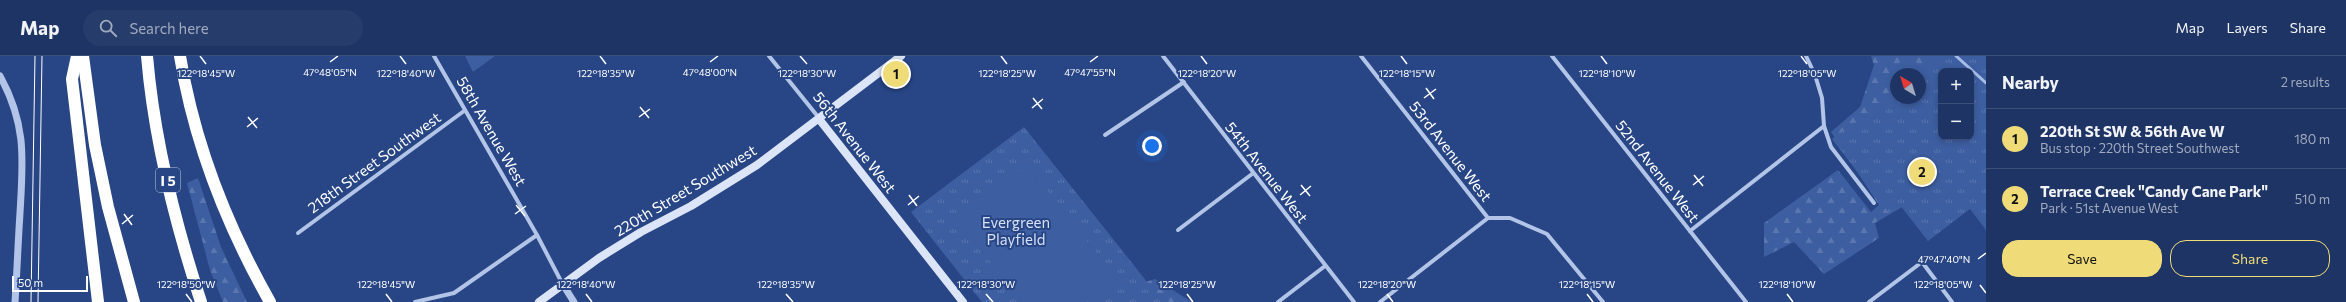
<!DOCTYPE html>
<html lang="en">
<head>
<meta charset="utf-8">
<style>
	body { margin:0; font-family:Commissioner,sans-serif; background:#263c6a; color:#f1f3f6 }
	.controls { position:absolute; right:12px; top:12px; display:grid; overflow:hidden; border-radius:8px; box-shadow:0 2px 6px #0003 }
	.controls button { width:36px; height:36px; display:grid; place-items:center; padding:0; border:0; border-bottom:1px solid #3c4f78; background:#1e3464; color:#f1f3f6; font:20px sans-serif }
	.compass { position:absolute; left:1890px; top:12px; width:36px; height:36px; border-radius:50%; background:#1e3464; box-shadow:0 2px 6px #0003; rotate:322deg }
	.scale { position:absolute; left:12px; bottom:10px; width:76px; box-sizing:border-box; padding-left:4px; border:2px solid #fff; border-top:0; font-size:11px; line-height:14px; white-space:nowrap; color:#fff; -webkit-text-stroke:3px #284685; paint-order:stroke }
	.you { position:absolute; left:1152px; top:90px; width:14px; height:14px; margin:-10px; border:3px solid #fff; border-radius:50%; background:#1a73e8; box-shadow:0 0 0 6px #1a73e833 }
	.badge { display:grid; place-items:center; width:26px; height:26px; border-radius:50%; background:#efdb78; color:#111; font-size:13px; font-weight:700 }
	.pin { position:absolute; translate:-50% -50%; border:2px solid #fff; box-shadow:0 1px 4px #0006 }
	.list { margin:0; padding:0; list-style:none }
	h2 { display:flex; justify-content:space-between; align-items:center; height:52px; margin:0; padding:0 16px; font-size:17px }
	h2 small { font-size:13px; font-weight:400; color:#a1aabf }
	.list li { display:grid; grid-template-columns:26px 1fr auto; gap:12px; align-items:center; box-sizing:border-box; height:60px; padding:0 16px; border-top:1px solid #3c4f78 }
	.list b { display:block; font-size:15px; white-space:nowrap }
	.list p { margin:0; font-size:13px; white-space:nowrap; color:#a1aabf }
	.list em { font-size:13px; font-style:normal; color:#a1aabf }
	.actions { display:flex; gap:8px; padding:12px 16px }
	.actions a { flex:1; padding:9px 0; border:1px solid #efdb78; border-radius:16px; text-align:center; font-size:14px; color:#efdb78 }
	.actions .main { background:#efdb78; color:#111 }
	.icon { flex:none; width:22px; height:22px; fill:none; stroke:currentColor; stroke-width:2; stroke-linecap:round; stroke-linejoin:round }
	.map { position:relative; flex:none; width:1986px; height:246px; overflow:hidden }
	header { display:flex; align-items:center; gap:24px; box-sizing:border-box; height:56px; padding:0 20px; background:#1e3464; border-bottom:1px solid #3c4f78 }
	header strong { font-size:19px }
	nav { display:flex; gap:22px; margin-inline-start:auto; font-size:14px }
	.search { width:280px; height:36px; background:#263c6a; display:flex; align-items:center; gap:10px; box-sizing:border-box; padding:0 14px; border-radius:22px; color:#a1aabf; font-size:15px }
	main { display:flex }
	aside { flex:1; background:#1e3464 }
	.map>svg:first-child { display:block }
	.forest { fill:url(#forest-firs); fill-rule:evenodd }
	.park { fill:url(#park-tufts); fill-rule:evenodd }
	.pitch { fill:#3d5ea1 }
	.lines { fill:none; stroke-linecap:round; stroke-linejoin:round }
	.stream { stroke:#a7bde8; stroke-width:3 }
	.minor { stroke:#b2c4e7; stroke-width:4 }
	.tertiary { stroke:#b2c4e7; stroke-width:7 }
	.secondary { stroke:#dce4f7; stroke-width:8 }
	.motorway { stroke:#fff; stroke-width:12 }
	.tram { stroke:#fff; stroke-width:1 }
	.ticks { fill:none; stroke:#fff; stroke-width:1.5 }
	.labels { text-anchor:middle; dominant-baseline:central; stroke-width:4; stroke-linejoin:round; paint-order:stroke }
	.shield { fill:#284685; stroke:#bec8da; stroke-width:1 }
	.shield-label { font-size:14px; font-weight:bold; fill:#fff }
	.street-label { font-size:15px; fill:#fff; stroke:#284685 }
	.park-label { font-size:15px; fill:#d6e0f6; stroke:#284685 }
	.ticks-label { font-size:10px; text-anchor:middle; fill:#fff; stroke:#284685; stroke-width:4; stroke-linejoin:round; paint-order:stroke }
</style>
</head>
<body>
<header>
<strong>Map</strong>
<div class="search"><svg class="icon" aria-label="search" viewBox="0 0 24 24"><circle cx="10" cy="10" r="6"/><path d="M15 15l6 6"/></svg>Search here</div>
<nav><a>Map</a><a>Layers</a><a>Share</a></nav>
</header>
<main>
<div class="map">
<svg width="1986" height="246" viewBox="0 0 1986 246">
	<defs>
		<pattern id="forest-firs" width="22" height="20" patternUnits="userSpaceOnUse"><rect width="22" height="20" fill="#3d5ea1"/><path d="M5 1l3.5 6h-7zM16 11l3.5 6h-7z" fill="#5a76af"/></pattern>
		<pattern id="park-tufts" width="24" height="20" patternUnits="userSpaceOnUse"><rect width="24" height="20" fill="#3d5ea1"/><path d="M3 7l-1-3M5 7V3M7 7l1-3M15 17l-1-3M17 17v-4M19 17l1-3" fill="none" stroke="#5a76af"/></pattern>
	</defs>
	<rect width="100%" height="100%" fill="#284685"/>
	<g class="forest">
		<path d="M1871,0h115v176l-1,-6 -14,-21 -67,1 -29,17 4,15 -55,36 -30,-32 -30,15v-34l74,-53 33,42 8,-7 -48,-73 29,-25 14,-42zM1941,15h30v66h-30zM1896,18h24v24h-24z"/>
		<polygon points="198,122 221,191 247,246 223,246 210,214 187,127"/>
		<polygon points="1155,223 1192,246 1149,246 1132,230"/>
	</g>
	<g class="park">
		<path d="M1925,0h61v174l-16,-21 -42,32 -28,-36 -11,8 -57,-74 64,-49v8h24v-24h-2l13,-10zM1941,15h30v66h-30z"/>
		<polygon points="1024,71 1163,246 982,246 911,156"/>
	</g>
	<g class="pitch">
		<polygon points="465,0 495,0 473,16"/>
		<polygon points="1028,110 1117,223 1087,246 1022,246 958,165"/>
	</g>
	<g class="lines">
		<polyline class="stream" points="1956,0 1986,27"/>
		<g class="minor">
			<polyline points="434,0 537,179 562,227"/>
			<polyline points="769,0 819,62"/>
			<polyline points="1163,0 1354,246"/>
			<polyline points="1361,0 1488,162 1510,162 1547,178 1603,246"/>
			<polyline points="1552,0 1746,246"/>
			<polyline points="1806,0 1815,19 1822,42 1824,70 1831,91 1874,147"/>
			<polyline points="1105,79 1184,26"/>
			<polyline points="1178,174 1252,118"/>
			<polyline points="1690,175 1824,70"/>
			<polyline points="298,177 464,55"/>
			<polyline points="415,246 454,237 537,179"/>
			<polyline points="1278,246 1325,210"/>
			<polyline points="1380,246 1488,162"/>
			<polyline points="1869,246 1922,206 1952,246"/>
		</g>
		<g class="tertiary">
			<path d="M0,20c27,49 23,84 20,137 -2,30 -3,59 -5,89"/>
			<polyline points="562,227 574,246"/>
		</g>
		<g class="secondary">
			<polyline points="819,63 963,246"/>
			<polyline points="539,246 599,202 641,176 691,150 757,109 901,0"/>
		</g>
		<g class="motorway">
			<polyline points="77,0 72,23 98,246"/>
			<polyline points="83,0 95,89 108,151 134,246"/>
			<path d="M147,0c7,83 28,167 54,246"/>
			<path d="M180,0c14,86 47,170 90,246"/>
		</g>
		<g class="tram">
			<polyline points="31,246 35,0"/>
			<polyline points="38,246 42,0"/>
		</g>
	</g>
	<path class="ticks" d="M200,0l6,8M400,0l6,8M600,0l6,8M800,0l7,8M1001,0l6,8M1201,0l6,8M1401,0l6,8M1601,0l6,8M1801,0l6,8M330,6l8,-6M710,6l8,-6M1090,6l8,-6M1426,32l8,11M1033,42l9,11M1424,42l12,-9M640,51l9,11M1032,52l11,-9M248,61l9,11M639,61l11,-8M247,71l11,-9M1694,119l9,11M1301,129l9,11M1693,129l11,-9M909,139l8,11M1300,139l11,-9M516,149l9,11M908,149l11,-9M124,158l8,11M515,158l11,-8M122,168l11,-9M1978,203l8,-6M1980,229l6,8M186,238l6,8M386,238l6,8M586,238l6,8M786,238l7,8M986,238l7,8M1187,238l6,8M1387,238l6,8M1587,238l6,8M1787,238l6,8"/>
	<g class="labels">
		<rect class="shield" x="156" y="112" width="24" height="24" rx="3"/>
		<g class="shield-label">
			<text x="168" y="124">I 5</text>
		</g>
		<g class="street-label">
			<text transform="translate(492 75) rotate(60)">58th Avenue West</text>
			<text transform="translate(855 86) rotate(52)">56th Avenue West</text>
			<text transform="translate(1451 95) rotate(52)">53rd Avenue West</text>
			<text transform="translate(374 106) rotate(-36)">218th Street Southwest</text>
			<text transform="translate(1658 115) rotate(52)">52nd Avenue West</text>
			<text transform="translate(1267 116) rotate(52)">54th Avenue West</text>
			<text transform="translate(685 134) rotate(-31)">220th Street Southwest</text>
		</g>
		<g class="park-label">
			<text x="1016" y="166">Evergreen<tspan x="1016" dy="17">Playfield</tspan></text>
		</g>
	</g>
	<g class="ticks-label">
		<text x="1090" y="20">47°47'55"N</text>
		<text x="330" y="20">47°48'05"N</text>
		<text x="710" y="20">47°48'00"N</text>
		<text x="1407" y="21">122°18'15"W</text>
		<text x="1607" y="21">122°18'10"W</text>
		<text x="206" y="21">122°18'45"W</text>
		<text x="406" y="21">122°18'40"W</text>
		<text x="606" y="21">122°18'35"W</text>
		<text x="807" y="21">122°18'30"W</text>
		<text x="1007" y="21">122°18'25"W</text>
		<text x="1207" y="21">122°18'20"W</text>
		<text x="1807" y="21">122°18'05"W</text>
		<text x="1944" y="207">47°47'40"N</text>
		<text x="186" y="232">122°18'50"W</text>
		<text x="386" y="232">122°18'45"W</text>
		<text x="586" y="232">122°18'40"W</text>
		<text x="786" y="232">122°18'35"W</text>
		<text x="986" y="232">122°18'30"W</text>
		<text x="1187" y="232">122°18'25"W</text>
		<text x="1387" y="232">122°18'20"W</text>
		<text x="1587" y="232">122°18'15"W</text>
		<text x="1787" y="232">122°18'10"W</text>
		<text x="1943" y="232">122°18'05"W</text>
	</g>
</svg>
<div class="controls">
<button>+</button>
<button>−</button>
</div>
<svg class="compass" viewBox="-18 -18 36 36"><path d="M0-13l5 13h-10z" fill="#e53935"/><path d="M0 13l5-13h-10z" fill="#a1aabf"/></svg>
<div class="scale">50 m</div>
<div class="you"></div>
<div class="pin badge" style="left:896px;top:18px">1</div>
<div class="pin badge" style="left:1922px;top:116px">2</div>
</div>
<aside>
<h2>Nearby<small>2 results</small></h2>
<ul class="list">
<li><span class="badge">1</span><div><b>220th St SW &amp; 56th Ave W</b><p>Bus stop · 220th Street Southwest</p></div><em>180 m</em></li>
<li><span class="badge">2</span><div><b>Terrace Creek &quot;Candy Cane Park&quot;</b><p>Park · 51st Avenue West</p></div><em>510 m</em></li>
</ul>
<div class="actions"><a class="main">Save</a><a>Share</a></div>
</aside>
</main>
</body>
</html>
